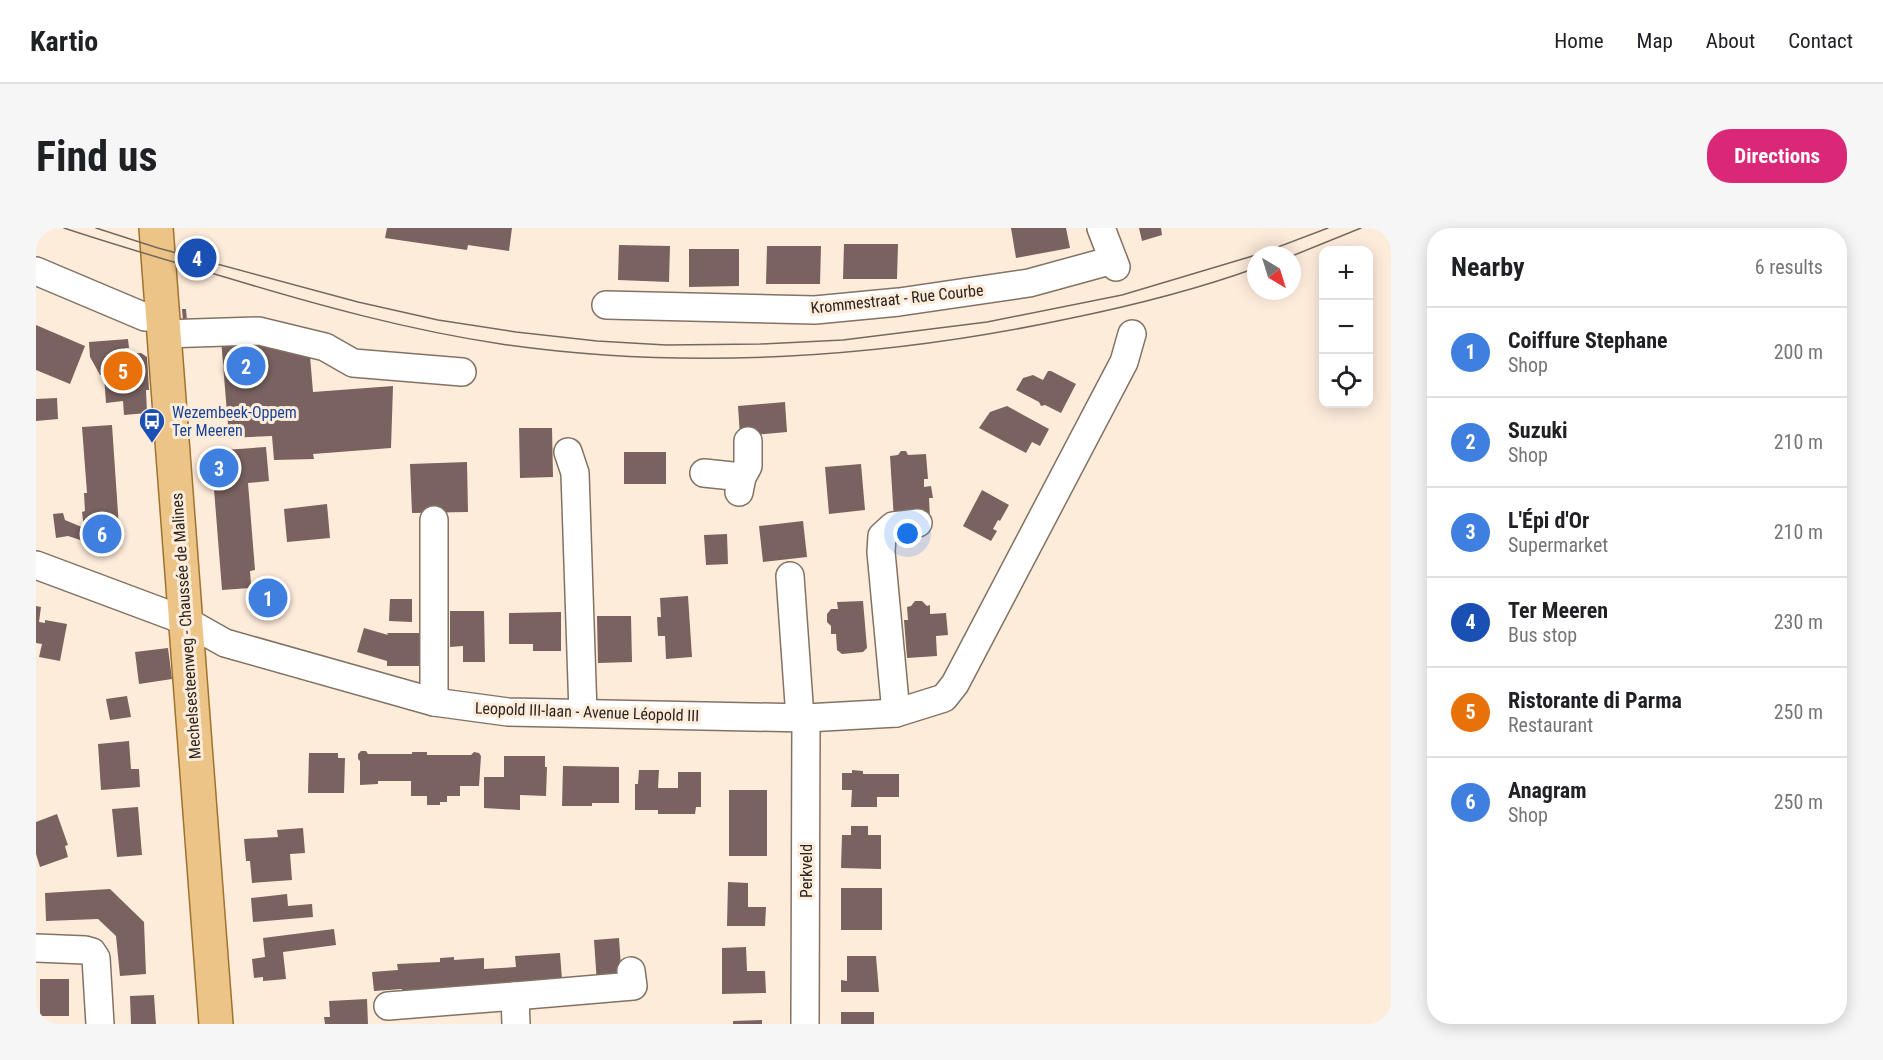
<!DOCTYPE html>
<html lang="en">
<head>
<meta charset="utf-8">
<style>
	body { margin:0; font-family:"Roboto Condensed",sans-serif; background:#f6f6f6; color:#202124 }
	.controls { position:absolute; right:18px; top:18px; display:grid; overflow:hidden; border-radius:12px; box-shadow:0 3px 15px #0003 }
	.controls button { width:54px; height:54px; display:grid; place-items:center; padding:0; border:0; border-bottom:2px solid #e0e0e0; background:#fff; color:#202124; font:30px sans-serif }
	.compass { position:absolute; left:1211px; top:18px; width:54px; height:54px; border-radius:50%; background:#fff; box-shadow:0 3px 15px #0003; rotate:142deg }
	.you { position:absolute; left:872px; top:306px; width:21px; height:21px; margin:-15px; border:4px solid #fff; border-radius:50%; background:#1a73e8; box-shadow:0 0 0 9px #1a73e833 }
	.badge { display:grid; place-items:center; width:39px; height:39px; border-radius:50%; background:#db2777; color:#fff; font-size:20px; font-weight:700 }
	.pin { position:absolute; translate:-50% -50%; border:3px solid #fff; box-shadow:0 2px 6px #0006 }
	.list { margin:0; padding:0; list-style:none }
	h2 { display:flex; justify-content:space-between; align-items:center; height:78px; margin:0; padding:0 24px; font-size:26px }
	h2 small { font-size:20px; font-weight:400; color:#757577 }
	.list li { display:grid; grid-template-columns:39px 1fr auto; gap:18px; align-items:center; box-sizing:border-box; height:90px; padding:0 24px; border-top:2px solid #e0e0e0 }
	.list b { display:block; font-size:22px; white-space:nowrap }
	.list p { margin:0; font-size:20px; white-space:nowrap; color:#757577 }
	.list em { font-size:20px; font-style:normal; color:#757577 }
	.icon { flex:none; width:33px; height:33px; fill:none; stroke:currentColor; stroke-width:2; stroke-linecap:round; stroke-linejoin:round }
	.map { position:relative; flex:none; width:1355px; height:796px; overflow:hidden; border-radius:24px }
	header { display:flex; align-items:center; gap:36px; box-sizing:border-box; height:84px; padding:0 30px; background:#fff; border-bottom:2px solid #e0e0e0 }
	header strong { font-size:28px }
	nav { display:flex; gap:33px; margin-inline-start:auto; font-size:21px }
	.intro { display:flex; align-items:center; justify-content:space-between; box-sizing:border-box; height:144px; padding:0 36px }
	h1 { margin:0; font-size:42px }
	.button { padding:15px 27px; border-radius:24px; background:#db2777; color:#fff; font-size:21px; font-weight:700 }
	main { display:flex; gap:36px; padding:0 36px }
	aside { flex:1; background:#fff; border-radius:24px; box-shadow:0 3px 15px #0003 }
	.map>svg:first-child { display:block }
	.building { fill:#79625f }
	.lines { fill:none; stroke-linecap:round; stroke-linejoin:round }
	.minor-casing { stroke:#827263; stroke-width:30 }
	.major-casing { stroke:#a0722e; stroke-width:36 }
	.minor { stroke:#fff; stroke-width:27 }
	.major { stroke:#ecc487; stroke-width:33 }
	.tram { stroke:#74695f; stroke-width:1.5 }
	.labels { text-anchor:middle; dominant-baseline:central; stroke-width:6; stroke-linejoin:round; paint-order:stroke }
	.street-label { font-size:16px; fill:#2b241e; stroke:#feecdb }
	.transit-label { font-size:16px; fill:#164399; stroke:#feecdb; text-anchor:start }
</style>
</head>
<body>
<header>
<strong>Kartio</strong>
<nav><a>Home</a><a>Map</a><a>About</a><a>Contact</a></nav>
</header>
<div class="intro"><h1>Find us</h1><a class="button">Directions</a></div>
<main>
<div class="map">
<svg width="1355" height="796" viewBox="0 0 1355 796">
	<rect width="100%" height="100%" fill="#feecdb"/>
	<g class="building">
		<polygon points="351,0 476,0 473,23 432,17 431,22 349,10"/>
		<polygon points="975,0 1030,0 1034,20 980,30"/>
		<polygon points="1103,0 1125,0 1126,7 1106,13"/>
		<polygon points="808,16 862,16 861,51 807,51"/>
		<polygon points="583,17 634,18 633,54 582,52"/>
		<polygon points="731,18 785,18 784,56 730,56"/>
		<polygon points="653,21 703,21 703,58 653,59"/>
		<polygon points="146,81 150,81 151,93 147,93"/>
		<polygon points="0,97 49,118 34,156 0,142"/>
		<polygon points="92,111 93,120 89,120 89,126 105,125 111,129 113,162 110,162 111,185 88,187 87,173 70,175 68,147 64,147 54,129 53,114"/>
		<polygon points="185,111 207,111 274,128 277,164 357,158 355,220 277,226 278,231 238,232 236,208 193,210"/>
		<polygon points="1012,143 1015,143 1040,156 1025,185 1009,177 1005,178 1003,174 980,162 987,150 997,147 1007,152"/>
		<polygon points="21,170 22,191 0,193 0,171"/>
		<polygon points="749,174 751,204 704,208 702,178"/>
		<polygon points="971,178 1013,201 1004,218 996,214 990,225 943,200 954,184"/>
		<polygon points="76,197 84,314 75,322 32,308 20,310 17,286 27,285 29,292 48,300 46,284 49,283 48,265 51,265 46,199"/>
		<polygon points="483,200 516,200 517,249 484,250"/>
		<polygon points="230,219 233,253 212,255 219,342 214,343 215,356 244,353 246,382 215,385 214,360 186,362 175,223"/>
		<polygon points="865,223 870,223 872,227 890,226 892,251 888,251 888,259 895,258 897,270 893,270 894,290 858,292 854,228 862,227"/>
		<rect x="588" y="224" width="42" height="32"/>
		<polygon points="431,234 432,284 376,285 374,236"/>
		<polygon points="825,236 829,282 793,286 789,239"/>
		<polygon points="946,262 973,277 964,293 962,292 957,301 961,303 955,313 927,298"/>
		<polygon points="291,276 294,310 251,314 248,281"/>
		<polygon points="767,293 771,329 727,334 723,298"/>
		<polygon points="691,306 692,336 670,337 668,307"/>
		<polygon points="652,368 656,429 630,431 629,408 622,408 621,389 625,389 624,370"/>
		<polygon points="354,371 376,371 376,394 353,393"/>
		<polygon points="827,373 831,420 827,424 806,426 801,422 800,406 795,406 795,398 791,394 791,386 795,381 802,381 801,374"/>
		<polygon points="879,373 886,373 891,378 894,377 894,386 910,385 912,407 900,408 901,428 871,430 868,392 872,392 871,379 875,378"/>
		<polygon points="0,378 5,379 3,394 9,395 9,392 31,396 24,433 3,429 6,416 0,415"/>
		<polygon points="414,383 448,383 449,434 427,434 427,418 414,419"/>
		<polygon points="525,384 525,423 497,423 497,416 473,416 473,385"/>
		<polygon points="561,388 595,388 596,434 562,435"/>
		<polygon points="328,400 352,407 351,405 387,405 387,438 351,438 351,433 321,424"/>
		<polygon points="132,420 136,451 103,456 99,424"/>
		<polygon points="91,468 95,489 74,492 70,471"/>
		<polygon points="93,513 95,541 103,541 104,559 65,562 62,516"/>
		<polygon points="325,523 330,523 332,526 376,526 376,524 391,524 391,527 435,527 438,524 443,525 445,528 443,558 424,558 424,568 411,568 411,574 404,574 404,577 391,577 391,568 375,568 375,553 342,553 342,556 324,557 324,533 322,531 322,526"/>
		<polygon points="273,525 302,525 302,530 309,530 308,565 272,565"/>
		<polygon points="468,528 509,528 509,539 511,539 510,568 484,567 484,582 448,580 448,549 468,549"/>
		<polygon points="527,538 583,539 583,575 556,575 556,578 526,578"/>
		<polygon points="603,542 623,542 622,560 642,560 642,544 665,544 665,579 660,579 659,586 622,586 622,582 599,582 599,556 602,556"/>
		<polygon points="816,542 827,543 827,546 863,546 863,569 841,569 841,579 815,579 816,562 806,562 806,545 816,545"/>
		<rect x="693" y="562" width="38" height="66"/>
		<polygon points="102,579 106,627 81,629 76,581"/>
		<polygon points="21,586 32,617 29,618 32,629 4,639 0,626 0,594"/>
		<polygon points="815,598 832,598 832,607 845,607 845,641 805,640 806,607 815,607"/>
		<polygon points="267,600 269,625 254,626 256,652 216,655 214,633 210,633 208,611 242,609 241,602"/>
		<polygon points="692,654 712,655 712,679 730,679 729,698 691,698"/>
		<rect x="805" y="660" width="41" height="42"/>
		<polygon points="74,661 108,694 110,746 84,748 80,708 62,691 10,693 9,665"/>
		<polygon points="251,666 252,678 276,676 277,689 217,694 215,670"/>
		<polygon points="298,701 300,717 247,724 250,751 227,753 227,749 218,750 216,731 229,729 227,710"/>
		<polygon points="583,710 586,754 561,756 558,712"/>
		<polygon points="710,719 711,743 729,743 730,765 686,766 686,720"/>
		<polygon points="524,725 526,752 366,764 366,761 338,763 336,744 362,742 361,736 404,734 404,730 418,729 418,732 448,730 448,741 480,739 479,728"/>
		<polygon points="811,728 840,728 843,764 805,764 805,752 811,753"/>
		<rect x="4" y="751" width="29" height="37"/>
		<polygon points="118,767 120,796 95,796 94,768"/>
		<polygon points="331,771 332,796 289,796 288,789 294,789 293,773"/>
		<rect x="805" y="784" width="33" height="12"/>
		<polygon points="726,792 726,796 697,796 697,793"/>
	</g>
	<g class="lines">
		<g class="minor-casing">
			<g id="minor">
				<polyline points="1065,0 1080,39"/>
				<polyline points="0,43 109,89 127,88"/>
				<polyline points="570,77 779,82 863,74 993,55 1077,32"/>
				<polyline points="128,106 223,103 289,119 317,135 426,144"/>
				<polyline points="532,224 539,245 547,485"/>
				<polyline points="668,245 706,249"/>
				<polyline points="703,264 706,249 712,238 712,213"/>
				<polyline points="0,337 150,393 189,415 398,474 472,484 770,490 860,485 908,470 919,456 1088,134 1096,106"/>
				<polyline points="754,348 764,490"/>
				<polyline points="398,474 398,292"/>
				<polyline points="860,485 845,324 846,308 857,298 882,295"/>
				<polyline points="0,720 49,722 56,724 60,730 64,796"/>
				<polyline points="479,768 597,758 595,743"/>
				<polyline points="352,778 479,768 480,796"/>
				<polyline points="769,796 770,490"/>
			</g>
		</g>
		<g class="major-casing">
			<polyline id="major" points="120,0 180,796"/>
		</g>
		<use href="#minor" class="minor"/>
		<use href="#major" class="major"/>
		<g class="tram">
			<path d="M28,0c54,18 109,34 164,50 89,27 180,52 273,66 186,27 383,14 566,-25 64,-13 128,-29 189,-51"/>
			<polyline points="60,0 122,20 322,74 402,92 480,104 561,113 630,117 724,116 807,112 951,94 1086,67 1220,27"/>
			<polyline points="1221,27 1292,0"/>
			<polyline points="1256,28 1325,0"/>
		</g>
	</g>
	<defs>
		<g id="bus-pin" transform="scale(1.35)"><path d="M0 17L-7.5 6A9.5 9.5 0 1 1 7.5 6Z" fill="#1a4fb4" stroke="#feecdb"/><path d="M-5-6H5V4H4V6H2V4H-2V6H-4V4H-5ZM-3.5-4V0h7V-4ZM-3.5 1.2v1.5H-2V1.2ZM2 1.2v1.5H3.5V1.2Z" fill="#fff"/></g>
	</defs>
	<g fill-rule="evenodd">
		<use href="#bus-pin" x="116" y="193"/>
	</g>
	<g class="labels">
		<g class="street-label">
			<text transform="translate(861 71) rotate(-6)">Krommestraat - Rue Courbe</text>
			<text transform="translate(150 398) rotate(-94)">Mechelsesteenweg - Chaussée de Malines</text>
			<text transform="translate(551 484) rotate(2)">Leopold III-laan - Avenue Léopold III</text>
			<text transform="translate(770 643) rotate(-90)">Perkveld</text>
		</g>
		<g class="transit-label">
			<text x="136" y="184">Wezembeek-Oppem<tspan x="136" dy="18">Ter Meeren</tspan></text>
		</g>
	</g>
</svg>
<div class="controls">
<button>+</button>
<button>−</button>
<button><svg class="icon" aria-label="locate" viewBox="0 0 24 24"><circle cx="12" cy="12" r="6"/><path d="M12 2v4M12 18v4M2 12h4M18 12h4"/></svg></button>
</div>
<svg class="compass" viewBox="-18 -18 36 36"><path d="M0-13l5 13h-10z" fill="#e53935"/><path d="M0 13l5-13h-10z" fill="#757577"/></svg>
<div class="you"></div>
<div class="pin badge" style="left:232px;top:370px;background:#3f7fe0">1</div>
<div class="pin badge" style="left:210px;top:138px;background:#3f7fe0">2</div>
<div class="pin badge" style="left:183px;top:240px;background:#3f7fe0">3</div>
<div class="pin badge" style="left:161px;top:30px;background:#1a4fb4">4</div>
<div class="pin badge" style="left:87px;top:143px;background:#e8710a">5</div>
<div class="pin badge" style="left:66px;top:306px;background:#3f7fe0">6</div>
</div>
<aside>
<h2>Nearby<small>6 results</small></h2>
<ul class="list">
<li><span class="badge" style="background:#3f7fe0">1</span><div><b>Coiffure Stephane</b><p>Shop</p></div><em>200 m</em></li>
<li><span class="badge" style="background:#3f7fe0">2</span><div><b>Suzuki</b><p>Shop</p></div><em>210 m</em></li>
<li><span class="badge" style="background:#3f7fe0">3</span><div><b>L'Épi d'Or</b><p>Supermarket</p></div><em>210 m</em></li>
<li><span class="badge" style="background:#1a4fb4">4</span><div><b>Ter Meeren</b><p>Bus stop</p></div><em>230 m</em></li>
<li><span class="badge" style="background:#e8710a">5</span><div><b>Ristorante di Parma</b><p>Restaurant</p></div><em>250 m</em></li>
<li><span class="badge" style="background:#3f7fe0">6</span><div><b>Anagram</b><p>Shop</p></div><em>250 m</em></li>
</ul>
</aside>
</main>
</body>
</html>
